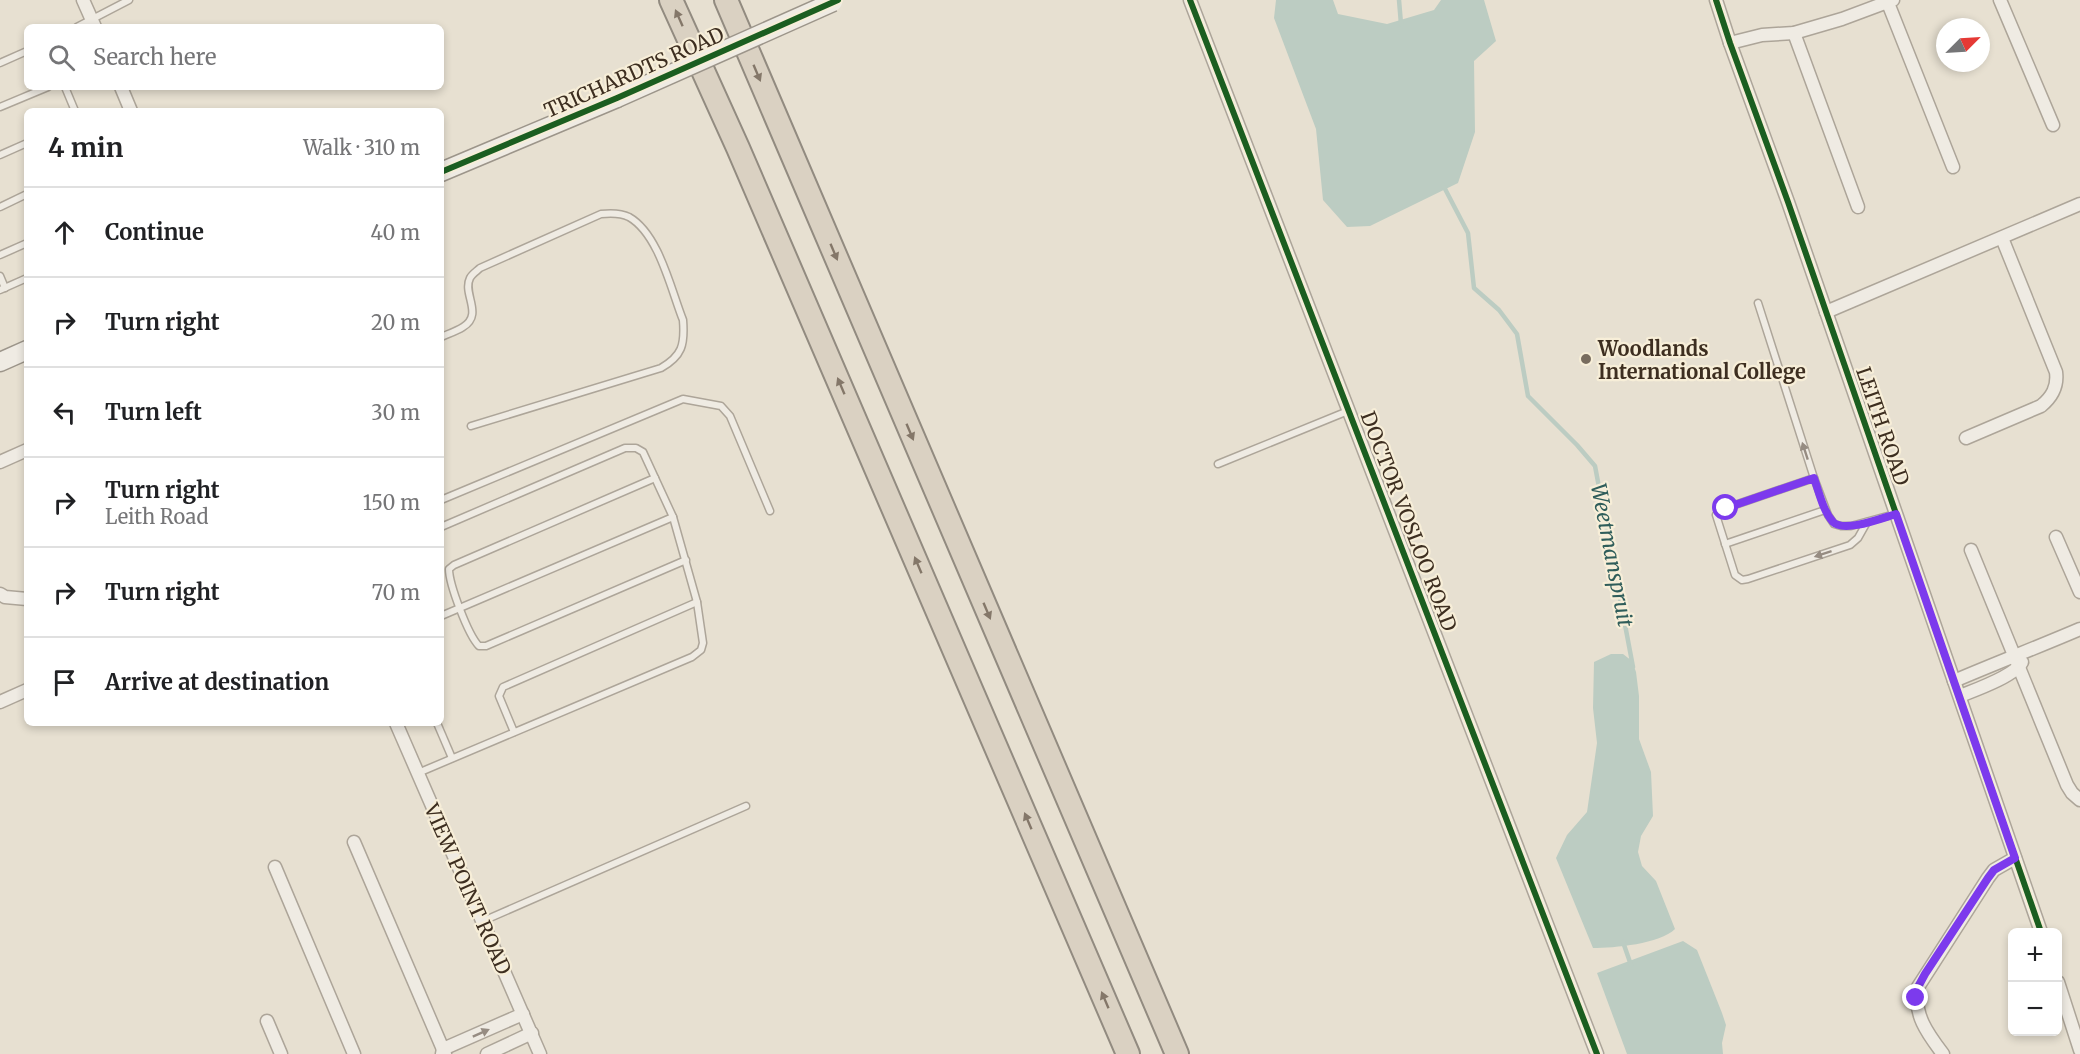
<!DOCTYPE html>
<html lang="en">
<head>
<meta charset="utf-8">
<style>
	body { margin:0; font-family:Merriweather,serif; background:#f2f2f2; color:#202124 }
	.controls { position:absolute; right:18px; bottom:18px; display:grid; overflow:hidden; border-radius:9px; box-shadow:0 3px 9px #0003 }
	.controls button { width:54px; height:54px; display:grid; place-items:center; padding:0; border:0; border-bottom:2px solid #e0e0e0; background:#fff; color:#202124; font:30px sans-serif }
	.compass { position:absolute; left:1936px; top:18px; width:54px; height:54px; border-radius:50%; background:#fff; box-shadow:0 3px 9px #0003; rotate:66deg }
	.stop { position:absolute; width:18px; height:18px; margin:-14px; border:4px solid #7c3aed; border-radius:50%; background:#fff }
	.stop.end { background:#7c3aed; border-color:#fff; box-shadow:0 2px 6px #0008 }
	.list { margin:0; padding:0; list-style:none }
	h2 { display:flex; justify-content:space-between; align-items:center; height:78px; margin:0; padding:0 24px; font-size:26px }
	h2 small { font-size:20px; font-weight:400; color:#757577 }
	.list li { display:grid; grid-template-columns:39px 1fr auto; gap:18px; align-items:center; box-sizing:border-box; height:90px; padding:0 24px; border-top:2px solid #e0e0e0 }
	.list b { display:block; font-size:22px; white-space:nowrap }
	.list p { margin:0; font-size:20px; white-space:nowrap; color:#757577 }
	.list em { font-size:20px; font-style:normal; color:#757577 }
	.icon { flex:none; width:33px; height:33px; fill:none; stroke:currentColor; stroke-width:2; stroke-linecap:round; stroke-linejoin:round }
	.map { position:relative; flex:none; width:2080px; height:1054px; overflow:hidden }
	.search { position:absolute; background:#fff; box-shadow:0 3px 9px #0003; left:24px; top:24px; width:420px; height:66px; display:flex; align-items:center; gap:15px; box-sizing:border-box; padding:0 21px; border-radius:9px; color:#757577; font-size:22px }
	.panel { position:absolute; background:#fff; box-shadow:0 3px 9px #0003; left:24px; top:108px; width:420px; height:618px; border-radius:9px }
	.map>svg:first-child { display:block }
	.water { fill:#bcccc2 }
	.lines { fill:none; stroke-linecap:round; stroke-linejoin:round }
	.stream { stroke:#bcccc2; stroke-width:4.5 }
	.lane-casing { stroke:#ada599; stroke-width:9 }
	.street-casing { stroke:#ada599; stroke-width:15 }
	.secondary-casing { stroke:#9c958a; stroke-width:21 }
	.highway-casing { stroke:#928b80; stroke-width:26 }
	.lane { stroke:#efebe3; stroke-width:6 }
	.street { stroke:#efebe3; stroke-width:12 }
	.secondary { stroke:#efebe3; stroke-width:18 }
	.highway { stroke:#dad1c2; stroke-width:22 }
	.secondary-bridge-casing { stroke:#9c958a; stroke-width:21; stroke-linecap:butt }
	.secondary-bridge { stroke:#efebe3; stroke-width:18 }
	.cycleway-casing { stroke:#f7eed8; stroke-width:10 }
	.cycleway { stroke:#1b5e20; stroke-width:6 }
	.oneway { fill:#847769 }
	.oneway2 { fill:#968c82 }
	.route { stroke:#7c3aed; stroke-width:8 }
	.poi-dot { fill:#786c5e; stroke:#f7eed8; stroke-width:2 }
	.labels { text-anchor:middle; dominant-baseline:central; stroke-width:4.5; stroke-linejoin:round; paint-order:stroke }
	.street-label { font-size:20px; fill:#3d2e20; stroke:#f7eed8 }
	.poi-label { font-size:20px; font-weight:bold; fill:#3d2e20; stroke:#f7eed8; text-anchor:start }
	.water-label { font-size:21px; font-style:italic; fill:#2f5d5a; stroke:#f7eed8 }
</style>
</head>
<body>
<div class="map">
<svg width="2080" height="1054" viewBox="0 0 2080 1054">
	<rect width="100%" height="100%" fill="#e7e0d1"/>
	<g class="water">
		<polygon points="1276,0 1333,0 1338,14 1387,24 1434,10 1441,0 1484,0 1496,41 1474,61 1475,132 1458,183 1370,226 1347,227 1323,200 1316,129 1274,18"/>
		<path d="M1611,654h12l9,7 4,11 3,24v43l12,33 2,44 -12,20 -3,16 4,14 14,15 19,48c-15,15 -61,19 -82,19l-37,-90 11,-23 20,-23 10,-69 -4,-35 1,-46z"/>
		<polygon points="1683,941 1697,950 1722,1013 1726,1025 1722,1043 1723,1054 1627,1054 1597,973"/>
	</g>
	<g class="lines">
		<g class="stream">
			<polyline points="1399,0 1401,24"/>
			<polyline points="1443,185 1468,233 1474,288 1499,310 1517,334 1528,396 1577,445 1595,466 1633,667"/>
			<polyline points="1623,942 1631,965"/>
		</g>
		<g class="lane-casing">
			<g id="lane">
				<polyline points="77,27 129,0"/>
				<polyline points="0,63 27,51"/>
				<polyline points="65,87 75,111"/>
				<polyline points="0,107 48,87"/>
				<polyline points="0,155 27,143"/>
				<polyline points="0,207 27,194"/>
				<polyline points="0,255 27,243"/>
				<polyline points="0,276 5,288"/>
				<polyline points="0,290 27,278"/>
				<polyline points="1758,303 1814,478 1828,515 1834,524 1841,526 1851,526 1895,514"/>
				<path d="M441,337c7,-3 16,-6 22,-10 21,-13 -1,-33 7,-49 2,-4 7,-7 10,-10l121,-54c9,-1 20,-1 28,3 30,17 42,73 54,103 2,25 -1,36 -22,48l-190,58"/>
				<polyline points="1218,464 1348,411"/>
				<path d="M655,478l-201,87 -5,4c0,15 19,66 30,77h7l200,-86"/>
				<polyline points="1814,478 1726,508 1716,515 1735,575 1742,580 1748,579 1850,545 1858,538 1867,522"/>
				<polyline points="441,500 683,399 721,406 730,416 770,511"/>
				<polyline points="1725,544 1825,510"/>
				<polyline points="441,616 673,517"/>
				<polyline points="437,723 452,758"/>
				<polyline points="514,732 499,696 503,687 697,602"/>
				<polyline points="418,773 692,657 701,650 703,643 697,602 673,517 643,452 636,448 625,448 441,527"/>
				<polyline points="483,921 746,806"/>
			</g>
		</g>
		<g class="street-casing">
			<g id="street">
				<polyline points="83,0 95,27"/>
				<polyline points="1190,0 1597,1054"/>
				<polyline points="1716,0 1730,43 1788,202 2041,932"/>
				<polyline points="2000,0 2053,125"/>
				<polyline points="1888,3 1953,167"/>
				<polyline points="1794,33 1858,207"/>
				<polyline points="1730,43 1762,35 1794,33 1842,19 1893,0"/>
				<polyline points="121,87 131,111"/>
				<polyline points="1826,312 2080,204"/>
				<path d="M1966,438l75,-32c11,-9 17,-19 15,-34l-54,-134"/>
				<polyline points="0,462 27,450"/>
				<polyline points="2056,537 2080,592"/>
				<polyline points="1971,550 2067,785 2072,793 2080,800"/>
				<polyline points="0,594 5,597 27,599"/>
				<path d="M1954,681c42,-18 84,-34 126,-52"/>
				<path d="M1960,696c15,-6 55,-20 62,-34"/>
				<polyline points="0,702 27,690"/>
				<polyline points="396,723 540,1054"/>
				<polyline points="354,842 445,1054"/>
				<polyline points="275,867 354,1054"/>
				<polyline points="2058,982 2080,1050"/>
				<polyline points="267,1021 281,1054"/>
				<polyline points="442,1054 443,1049 523,1014"/>
				<polyline points="487,1054 532,1033"/>
				<path d="M1943,1054c-16,-21 -30,-40 -25,-67l70,-109 6,-8 21,-12"/>
			</g>
		</g>
		<g class="secondary-casing">
			<g id="secondary">
				<polyline points="441,172 617,98"/>
				<polyline points="0,362 27,350"/>
			</g>
		</g>
		<g class="highway-casing">
			<g id="highway">
				<polyline points="671,0 738,148 1128,1054"/>
				<polyline points="726,0 1177,1054"/>
			</g>
		</g>
		<use href="#lane" class="lane"/>
		<use href="#street" class="street"/>
		<use href="#secondary" class="secondary"/>
		<use href="#highway" class="highway"/>
		<g class="secondary-bridge-casing">
			<polyline id="secondary-bridge" points="617,98 833,2"/>
		</g>
		<use href="#secondary-bridge" class="secondary-bridge"/>
		<g class="cycleway-casing">
			<g id="cycleway">
				<polyline points="1190,0 1597,1054"/>
				<polyline points="1716,0 1730,43 1788,202 2041,932"/>
				<polyline points="441,172 617,98 838,0"/>
			</g>
		</g>
		<use href="#cycleway" class="cycleway"/>
	</g>
	<defs><path id="oneway-solid" d="M-6-.8H1V-3.2L6.5 0L1 3.2V.8H-6Z" transform="scale(1.5)"/></defs>
	<g class="oneway">
		<use href="#oneway-solid" transform="translate(679 18) rotate(-114)"/>
		<use href="#oneway-solid" transform="translate(757 73) rotate(67)"/>
		<use href="#oneway-solid" transform="translate(834 252) rotate(67)"/>
		<use href="#oneway-solid" transform="translate(841 386) rotate(-113)"/>
		<use href="#oneway-solid" transform="translate(910 432) rotate(67)"/>
		<use href="#oneway-solid" transform="translate(918 565) rotate(-113)"/>
		<use href="#oneway-solid" transform="translate(987 611) rotate(67)"/>
		<use href="#oneway-solid" transform="translate(1028 821) rotate(-113)"/>
		<use href="#oneway-solid" transform="translate(1105 1000) rotate(-113)"/>
	</g>
	<g class="oneway2">
		<use href="#oneway-solid" transform="translate(1805 451) rotate(-108)"/>
		<use href="#oneway-solid" transform="translate(1823 554) rotate(162)"/>
		<use href="#oneway-solid" transform="translate(481 1033) rotate(-24)"/>
	</g>
	<g class="lines">
		<path class="route" d="M1726,508l88,-30c5,14 9,33 19,44 11,11 49,-4 63,-8l119,344 -21,12 -6,8 -63,96 -7,13 -2,11"/>
	</g>
	<circle class="poi-dot" cx="1586" cy="359" r="6"/>
	<g class="labels">
		<g class="street-label">
			<text transform="translate(634 72) rotate(-24)">TRICHARDTS ROAD</text>
			<text transform="translate(1883 426) rotate(71)">LEITH ROAD</text>
			<text transform="translate(1409 521) rotate(69)">DOCTOR VOSLOO ROAD</text>
			<text transform="translate(468 889) rotate(66)">VIEW POINT ROAD</text>
		</g>
		<g class="poi-label">
			<text x="1598" y="348">Woodlands<tspan x="1598" dy="23">International College</tspan></text>
		</g>
		<g class="water-label">
			<text transform="translate(1612 555) rotate(79)">Weetmanspruit</text>
		</g>
	</g>
</svg>
<div class="controls">
<button>+</button>
<button>−</button>
</div>
<svg class="compass" viewBox="-18 -18 36 36"><path d="M0-13l5 13h-10z" fill="#e53935"/><path d="M0 13l5-13h-10z" fill="#757577"/></svg>
<div class="stop" style="left:1726px;top:508px"></div>
<div class="stop end" style="left:1916px;top:998px"></div>
<div class="search"><svg class="icon" aria-label="search" viewBox="0 0 24 24"><circle cx="10" cy="10" r="6"/><path d="M15 15l6 6"/></svg>Search here</div>
<section class="panel">
<h2>4 min<small>Walk · 310 m</small></h2>
<ul class="list">
<li><svg class="icon" aria-label="ahead" viewBox="0 0 24 24"><path d="M12 20V5M6 11l6-6 6 6"/></svg><div><b>Continue</b></div><em>40 m</em></li>
<li><svg class="icon" aria-label="right" viewBox="0 0 24 24"><path d="M7 20v-9h11M14 6l5 5-5 5"/></svg><div><b>Turn right</b></div><em>20 m</em></li>
<li><svg class="icon" aria-label="left" viewBox="0 0 24 24"><path d="M17 20v-9H6M10 6l-5 5 5 5"/></svg><div><b>Turn left</b></div><em>30 m</em></li>
<li><svg class="icon" aria-label="right" viewBox="0 0 24 24"><path d="M7 20v-9h11M14 6l5 5-5 5"/></svg><div><b>Turn right</b><p>Leith Road</p></div><em>150 m</em></li>
<li><svg class="icon" aria-label="right" viewBox="0 0 24 24"><path d="M7 20v-9h11M14 6l5 5-5 5"/></svg><div><b>Turn right</b></div><em>70 m</em></li>
<li><svg class="icon" aria-label="arrive" viewBox="0 0 24 24"><path d="M6 21V4h12l-3 4 3 4H6"/></svg><div><b>Arrive at destination</b></div></li>
</ul>
</section>
</div>
</body>
</html>
